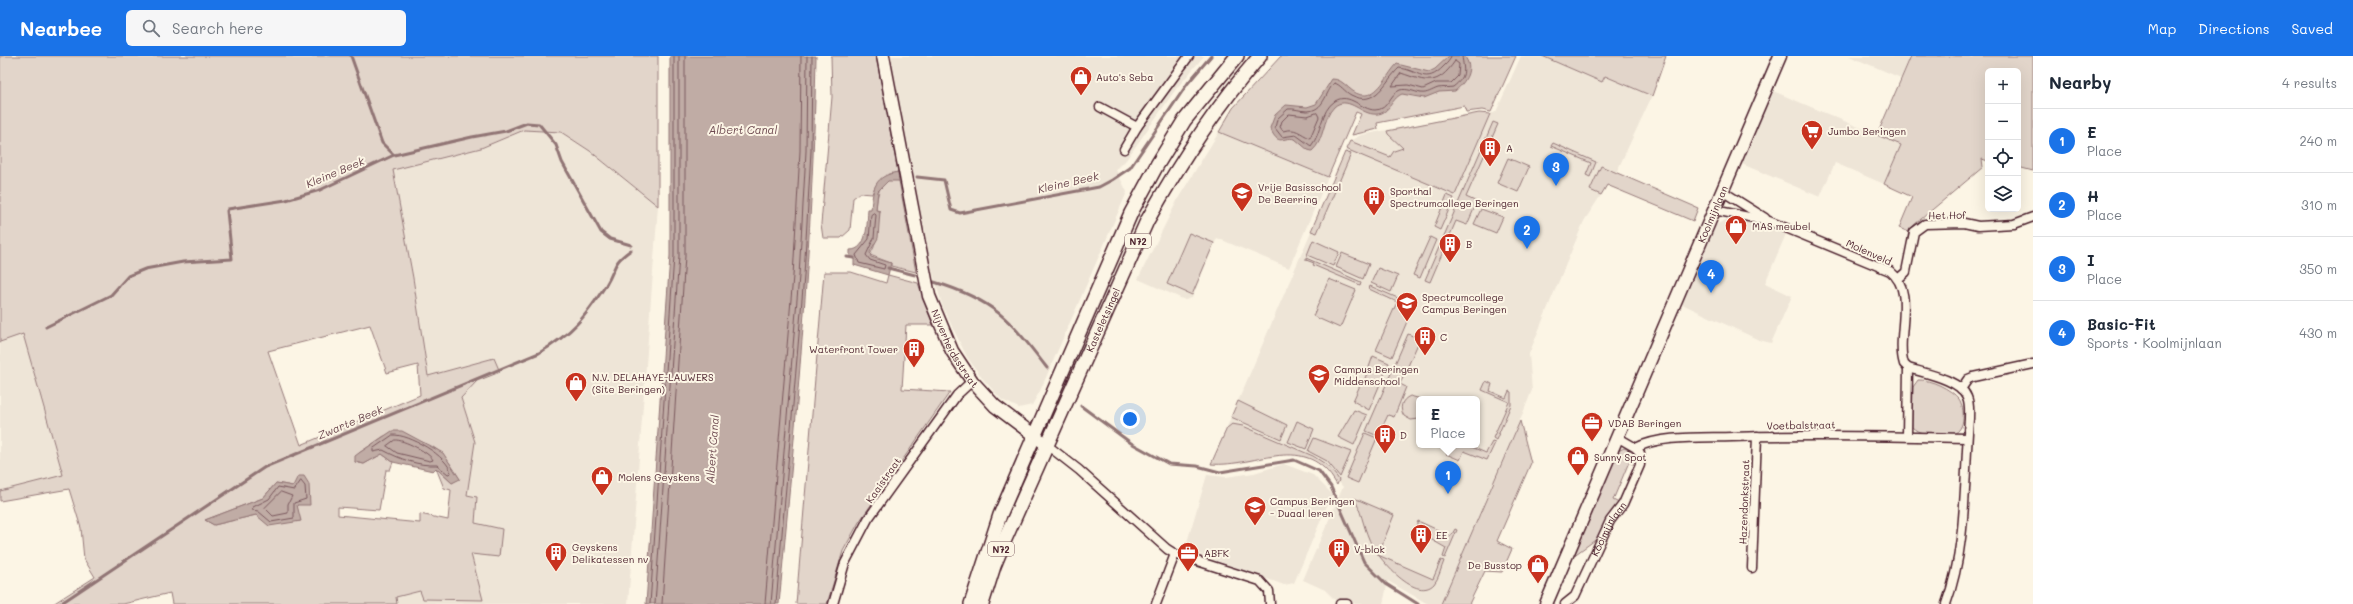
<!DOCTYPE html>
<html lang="en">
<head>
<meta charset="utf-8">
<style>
	body { margin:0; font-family:Mali,sans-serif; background:#f6f6f7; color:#1f2937 }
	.controls { position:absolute; right:12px; top:12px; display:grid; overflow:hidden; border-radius:6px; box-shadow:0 4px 16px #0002 }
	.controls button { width:36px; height:36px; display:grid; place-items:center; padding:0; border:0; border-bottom:1px solid #e0e1e3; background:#fff; color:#1f2937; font:20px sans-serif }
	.you { position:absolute; left:1130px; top:363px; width:14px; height:14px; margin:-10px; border:3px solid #fff; border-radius:50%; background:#1a73e8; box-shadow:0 0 0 6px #1a73e833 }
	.badge { display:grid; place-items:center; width:26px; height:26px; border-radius:50%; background:#1a73e8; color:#fff; font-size:13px; font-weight:700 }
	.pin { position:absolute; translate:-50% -33px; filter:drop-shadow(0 1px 2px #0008) }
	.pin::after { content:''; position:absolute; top:21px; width:14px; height:12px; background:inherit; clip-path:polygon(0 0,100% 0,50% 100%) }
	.popup { position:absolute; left:1416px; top:340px; width:64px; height:52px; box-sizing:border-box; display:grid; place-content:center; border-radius:6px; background:#fff; filter:drop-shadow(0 1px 3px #0005); font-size:13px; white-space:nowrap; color:#747a83 }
	.popup b { font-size:15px; color:#1f2937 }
	.popup::after { content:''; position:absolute; left:50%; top:100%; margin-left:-8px; border:8px solid transparent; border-top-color:#fff }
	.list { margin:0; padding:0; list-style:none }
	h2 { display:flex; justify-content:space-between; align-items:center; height:52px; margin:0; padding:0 16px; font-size:17px }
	h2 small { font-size:13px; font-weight:400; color:#747a83 }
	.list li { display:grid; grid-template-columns:26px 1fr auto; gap:12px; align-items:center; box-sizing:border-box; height:64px; padding:0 16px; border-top:1px solid #e0e1e3 }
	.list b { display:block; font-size:15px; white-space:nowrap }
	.list p { margin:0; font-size:13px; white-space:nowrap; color:#747a83 }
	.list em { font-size:13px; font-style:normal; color:#747a83 }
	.icon { flex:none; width:22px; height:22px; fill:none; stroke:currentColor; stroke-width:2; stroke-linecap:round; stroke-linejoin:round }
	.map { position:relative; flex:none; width:2033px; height:548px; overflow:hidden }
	header { display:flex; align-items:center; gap:24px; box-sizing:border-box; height:56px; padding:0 20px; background:#1a73e8; color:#fff }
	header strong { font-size:19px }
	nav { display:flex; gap:22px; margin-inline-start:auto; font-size:14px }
	.search { width:280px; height:36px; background:#f6f6f7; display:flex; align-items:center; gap:10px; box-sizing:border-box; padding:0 14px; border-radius:6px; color:#747a83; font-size:15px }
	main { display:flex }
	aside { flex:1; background:#fff }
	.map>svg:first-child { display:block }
	.built { fill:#eee5d7; fill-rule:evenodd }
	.green { fill:#e2d5ca; stroke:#967a7a; fill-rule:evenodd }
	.water { fill:#c0aca5; stroke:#917474 }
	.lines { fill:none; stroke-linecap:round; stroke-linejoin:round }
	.shore { stroke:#79575c; stroke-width:1 }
	.stream { stroke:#917474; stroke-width:3 }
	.street-casing { stroke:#4a1f2b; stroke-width:11 }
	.secondary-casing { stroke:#4a1f2b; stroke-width:15 }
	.primary-casing { stroke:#4a1f2b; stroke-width:16 }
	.street { stroke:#fcf5e5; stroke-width:8 }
	.secondary { stroke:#fcf5e5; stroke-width:12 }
	.primary { stroke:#fcf5e5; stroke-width:13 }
	.labels { text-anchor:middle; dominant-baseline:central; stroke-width:4; stroke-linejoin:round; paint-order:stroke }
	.shield { fill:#fcf5e5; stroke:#7f5f63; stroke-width:1 }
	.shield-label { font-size:9px; font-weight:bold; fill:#4a1f2b }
	.poi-label { font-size:10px; fill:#4a1f2b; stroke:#fcf5e5; text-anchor:start }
	.street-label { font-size:10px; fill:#4a1f2b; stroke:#fcf5e5 }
	.water-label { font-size:11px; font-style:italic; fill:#6d4950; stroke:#fcf5e5 }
</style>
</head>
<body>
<header>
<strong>Nearbee</strong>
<div class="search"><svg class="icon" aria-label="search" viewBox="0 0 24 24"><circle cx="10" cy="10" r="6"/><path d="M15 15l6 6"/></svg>Search here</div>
<nav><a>Map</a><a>Directions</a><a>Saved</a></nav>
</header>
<main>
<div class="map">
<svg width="2033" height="548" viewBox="0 0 2033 548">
	<rect width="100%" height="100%" fill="#fcf5e5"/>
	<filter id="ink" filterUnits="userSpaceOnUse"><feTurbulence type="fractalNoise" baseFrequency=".025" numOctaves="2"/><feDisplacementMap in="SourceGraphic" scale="8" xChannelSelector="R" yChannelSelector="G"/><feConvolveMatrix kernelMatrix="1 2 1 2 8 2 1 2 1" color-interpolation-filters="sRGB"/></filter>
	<g filter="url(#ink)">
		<g class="built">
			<polygon points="889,0 1204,0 1176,33 1126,104 1116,114 1127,136 1040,335 1032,349 1019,352 1002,344 982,322 967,301 943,252 929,203"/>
			<path d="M1521,0h21l60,26 3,-6 47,20 -34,73 -34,52 -31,74 -24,59 3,36 -7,18 -84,196h-13l-40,-23 -5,23h-28l-9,-5 -10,2 -11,-11 -22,-10 40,-93 -8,-10 -10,-10 -12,-7 -24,-6 -51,10h-27l139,-323 11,-6 118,-22 11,1 6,-2zM1419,343h58v46h-58z"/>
			<polygon points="1849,0 1911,0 1901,22"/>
			<polygon points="1773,35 1901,89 1884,128 1835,107 1820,141 1742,108"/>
			<polygon points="524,74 561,76 590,95 658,150 628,548 397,548 396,541 421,535 502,473 475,467 477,441 467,439 475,386 461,342 477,325 494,302 428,321 413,222 393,114 481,92"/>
			<polygon points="1219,76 1328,121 1289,212 1217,182 1192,242 1185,244 1138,223 1179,141"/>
			<polygon points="1728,162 1739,163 1786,178 1765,227 1792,240 1771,287 1759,284 1682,248 1716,169"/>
			<polygon points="23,277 63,420 0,435 0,286"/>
			<polygon points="1284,408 1313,419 1332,438 1294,527 1284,529 1185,493 1207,419 1226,421 1254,417"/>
		</g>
		<g class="green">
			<path d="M0,0h658v150l-68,-55 -29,-19 -37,-2 -43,18 -88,22 20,108 15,98 66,-18 6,14 -23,9 -16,17 14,44 -8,53 10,2 -2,26 27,6 -3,28 -28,-3 12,46 -60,-1 -3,-8 -24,6 1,7h-225l-2,-11 -47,11h-70l42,-27 -11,-18 -3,-31 -12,-39 -69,12v-10l63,-16 -40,-141 -23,8zM370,269l17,48 31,-8 2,30 -119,50 -33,-94zM384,380c40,5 54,4 75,42l-7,5 -16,-15 8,20 7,2 -3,30 -28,-6v9l-82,-8v-8l41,3 7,-40h4l3,-8 -11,-8 -18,10 -9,-2 4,-9zM276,427l17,3 7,35h-35l-9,-6 -42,10 -9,-5 58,-22z"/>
			<path d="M831,0h45l22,116c-12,2 -23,10 -26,22l-12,-1 -7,5 -3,32 -9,8h-18l-2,-14 11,-127z"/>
			<polygon points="1281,0 1516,0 1491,56 1482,54 1466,56 1464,50 1377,67 1378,73 1352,79 1361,58 1356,56 1328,121 1219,76 1233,52"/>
			<polygon points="1542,0 1666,0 1652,40 1605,20 1602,26"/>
			<polygon points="1911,0 2033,0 2033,115 2018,111 2018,15 1988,15 1988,105 1982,103 1983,111 1914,169 1909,176 1899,172 1912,141 1884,128 1901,89 1877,79"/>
			<polygon points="1479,57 1490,58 1455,139 1346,93 1350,85 1390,101 1394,95 1403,92 1388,78 1387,75"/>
			<polygon points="1493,66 1498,68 1466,141 1477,146 1467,169 1456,165 1430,226 1425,224"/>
			<polygon points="1553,87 1596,106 1590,121 1586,119 1591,107 1551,90"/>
			<polygon points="1345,96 1351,98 1317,177 1311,175"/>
			<polygon points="1508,102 1529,111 1518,136 1497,127"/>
			<polygon points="1601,110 1698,152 1693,165 1607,129 1601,139 1590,134"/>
			<path d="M894,123l5,2 17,91 -25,-6v-3l-21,-8 4,-8 6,-36 -4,-1c1,-12 2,-30 18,-31z"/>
			<polygon points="1447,139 1454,142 1440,174 1434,171"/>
			<polygon points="1481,153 1503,161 1496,177 1474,168"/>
			<polygon points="1189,177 1214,187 1192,239 1167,228"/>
			<polygon points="1430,181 1436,184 1420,222 1413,219"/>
			<polygon points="1313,184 1339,196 1333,210 1307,199"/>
			<polygon points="1342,197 1369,208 1363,223 1336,211"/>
			<polygon points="1306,202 1361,226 1360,229 1313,209 1314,207 1306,204"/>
			<polygon points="1378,212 1398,220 1391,236 1371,227"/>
			<polygon points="824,216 851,216 886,227 888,219 918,227 933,269 906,269 902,333 950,336 859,466 843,495 827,548 796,548"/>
			<polygon points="1329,223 1356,234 1340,272 1313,260"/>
			<polygon points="1370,230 1414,249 1392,301 1376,294 1397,246 1369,233"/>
			<polygon points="1408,278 1420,283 1400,328 1406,331 1394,361 1388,359 1378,380 1366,375"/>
			<polygon points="1373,300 1389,307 1369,354 1353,345 1361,327 1363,328"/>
			<path d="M1918,324c12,-1 33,9 41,19 6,9 7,31 -6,35 -5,2 -13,0 -18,0 -9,-1 -16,0 -23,-7l1,-40z"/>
			<polygon points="1486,325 1492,328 1490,335 1506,342 1509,335 1511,336 1511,349 1496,384 1493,382 1509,346 1482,334"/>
			<path d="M1410,340l11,3h-2v20l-8,1 -7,-4c-5,-8 -3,-16 6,-20z"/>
			<polygon points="1238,345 1287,369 1281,383 1231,361"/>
			<polygon points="1354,354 1367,359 1354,389 1338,381"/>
			<polygon points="1297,365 1314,373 1306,393 1288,386"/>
			<polygon points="1520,365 1531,407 1497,485 1512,493 1502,516 1485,515 1469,548 1441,548"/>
			<path d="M1232,368l11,2 70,30 14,9 10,12 2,3 -2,5c-31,-55 -80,-17 -126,-21l16,-36z"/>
			<polygon points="1365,377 1377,382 1358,427 1346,422"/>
			<polygon points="1314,382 1351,396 1340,421 1327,405 1308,395"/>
			<polygon points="1492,386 1495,387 1487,404 1464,395 1460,404 1446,398 1450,389 1467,389 1486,397"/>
			<polygon points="1624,392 1633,396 1636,406 1635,409 1629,406 1613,444 1619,447 1608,461 1598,482 1573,500 1618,395"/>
			<path d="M1354,442l40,17 -16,40 55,24 8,-19 3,1c-3,7 -5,17 -10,23 -19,20 -59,-29 -65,-45 -6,-14 -8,-29 -15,-41z"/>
			<polygon points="1418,465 1451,480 1455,473 1457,474 1445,502 1443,501 1446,492 1425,480 1425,482 1413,477"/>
		</g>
		<g class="water">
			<path d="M670,0h146c-3,183 -20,365 -37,548h-133l24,-348z"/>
			<path d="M1449,0h15c11,12 1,27 -9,35l-16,1 -15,6 -22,-4c-12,5 -12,22 -29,20 -13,-1 -26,-19 -39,-7 -12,12 -9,33 -22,44l-4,-1 -13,-11c-13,-3 -16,9 -25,-11l5,-13 11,-10 21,2 9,-3 16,-25c13,-1 19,18 34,16 14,-2 22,-22 31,-31l32,8 6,-3z"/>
			<path d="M898,116l1,9h-11l-10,10 -2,19 4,1 -2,27 -8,14 1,5 20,6 -3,12 -34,-10v-6l-4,-1v-8c18,0 17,-27 18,-41h3c2,-21 3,-33 27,-37z"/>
			<polygon points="392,375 402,375 443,397 460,423 452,427 436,412 433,415 393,406 382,398 364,408 355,406 355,400 359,397"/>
			<polygon points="298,420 304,420 309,428 310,449 297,449 301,465 269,470 256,459 214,469 205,464 263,442 276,427 293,430"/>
		</g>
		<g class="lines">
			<g class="shore">
				<path d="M1451,0c-1,5 -4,7 -7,10 -19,20 -25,4 -45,2 -15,14 -23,40 -48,27 -6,-3 -11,-11 -17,-12 -9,10 -10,28 -27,28 -7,0 -13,-3 -19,-2l-11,10 -2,9 7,9 14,-2 15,11c11,-13 9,-35 24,-45 15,-9 26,9 40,9 14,0 14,-16 25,-20 7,-2 14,2 21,3 6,1 11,-3 17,-5 5,-1 10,0 15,-1 14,-11 11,-15 9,-31"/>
				<path d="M1455,5l4,3 -1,12 -7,7h-15l-13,6 -15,-4 -16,1 9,-13c26,9 36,14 54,-12z"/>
				<path d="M1317,57l2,4 -9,21c-10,-4 -14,-11 -27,-7l-3,-4 2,-6 7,-7 18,2z"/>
				<polygon points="874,157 876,159 874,182 866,199 870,204 885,209 884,213 859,207 856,199 869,183 871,159"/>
				<path d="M393,379c16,-1 55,21 58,38l-3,1 -11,-9c-19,1 -37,-6 -54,-15l-10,2v-3z"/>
				<path d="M395,384c8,-1 35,13 38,20l-3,1 -33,-8 -10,-7z"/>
				<polygon points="301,425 305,430 306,443 294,447 294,462 271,466 258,455 252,454 253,451 269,443 278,431 294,434"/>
				<polygon points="281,436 292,440 288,448 288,457 273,460 265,452"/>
				<polyline points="650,548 674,200 674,0"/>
				<polyline points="655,548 679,200 679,0"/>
				<polyline points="662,548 685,200 685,0"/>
				<polyline points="765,548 793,220 800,95 801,0"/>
				<polyline points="771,548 799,220 806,95 807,0"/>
				<polyline points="776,548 804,220 811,95 812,0"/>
			</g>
			<g class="stream">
				<polyline points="351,0 382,87 394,99"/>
				<polyline points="917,121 944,124 951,154 960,157 1099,131 1112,124 1130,112 1188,27 1211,0"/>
				<polyline points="847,201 854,202"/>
				<polyline points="888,212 915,219"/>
				<path d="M934,226c61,18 76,38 113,86"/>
				<polyline points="46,271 111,239 128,220 145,213 183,206 232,203 227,155 228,153 286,144 320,134 394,99 472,81 506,75 527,67 539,68 556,89 562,106 601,176 610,183 631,189"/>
				<polyline points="1081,350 1131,387 1169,408 1197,410 1220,416 1294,404 1319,415 1331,431 1364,506 1386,528 1418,548"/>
				<path d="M60,548l205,-137 274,-114c34,-20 46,-36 67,-68 11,-18 5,-21 25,-35"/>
			</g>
			<g class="street-casing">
				<g id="street">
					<polyline points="1100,51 1137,71 1189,0"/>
					<polyline points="1124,93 1137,71"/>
					<polyline points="1722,135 1765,162"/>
					<path d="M1714,154l55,11 121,50c27,21 5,65 14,93l4,4c16,5 53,12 59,29 3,7 2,15 2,22 -5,60 -2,129 -23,185"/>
					<polyline points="1898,223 1906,216 1914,176 1925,168 1964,167 1978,170 2014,168 2033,161"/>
					<polyline points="1961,333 1968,323 1973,321 2033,308"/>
					<polyline points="1907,380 1908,312"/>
					<polyline points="1047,389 1079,414 1167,493 1175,498 1260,525 1269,535 1270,548"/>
					<path d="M1636,392c24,-13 68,-10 96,-11 79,-2 157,-1 235,1"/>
					<polyline points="1752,512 1757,380"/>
					<polyline points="833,548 845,507 868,463 957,339 972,325"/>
					<polyline points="1156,548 1175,498"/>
					<polyline points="1340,548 1347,548"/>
					<path id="s1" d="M1565,548l10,-8 35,-75 13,-17 17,-39v-12l-4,-5 -19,-11"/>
				</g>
			</g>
			<g class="secondary-casing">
				<g id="secondary">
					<path id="s2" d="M883,0l46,240 23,55 20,30 23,25 52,39"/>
					<path id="s3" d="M1546,548l234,-548"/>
				</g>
			</g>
			<g class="primary-casing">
				<g id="primary">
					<polyline points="971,548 1000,459 1131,157 1157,109 1184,65 1237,0"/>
					<path id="s4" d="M982,548l12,-38 12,-29 141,-316c33,-59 69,-114 113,-165"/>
				</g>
			</g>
			<use href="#street" class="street"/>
			<use href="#secondary" class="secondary"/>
			<use href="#primary" class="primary"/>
		</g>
	</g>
	<defs>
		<g id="shop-pin" transform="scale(1.15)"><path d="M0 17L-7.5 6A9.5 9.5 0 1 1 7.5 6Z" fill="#c8321e" stroke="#fcf5e5"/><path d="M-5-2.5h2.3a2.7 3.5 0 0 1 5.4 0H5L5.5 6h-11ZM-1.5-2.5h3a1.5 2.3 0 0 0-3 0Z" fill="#fff"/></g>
		<g id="supermarket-pin" transform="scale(1.15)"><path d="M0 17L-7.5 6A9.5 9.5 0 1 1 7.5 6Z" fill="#c8321e" stroke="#fcf5e5"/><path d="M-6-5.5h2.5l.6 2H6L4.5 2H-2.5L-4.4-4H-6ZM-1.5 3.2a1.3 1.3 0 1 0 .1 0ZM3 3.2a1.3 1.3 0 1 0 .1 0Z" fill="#fff"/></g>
		<g id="building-pin" transform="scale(1.15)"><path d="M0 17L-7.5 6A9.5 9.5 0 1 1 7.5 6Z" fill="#c8321e" stroke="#fcf5e5"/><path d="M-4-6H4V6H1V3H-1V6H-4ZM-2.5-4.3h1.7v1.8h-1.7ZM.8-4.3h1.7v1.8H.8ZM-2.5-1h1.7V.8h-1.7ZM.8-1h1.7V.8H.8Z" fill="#fff"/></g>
		<g id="school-pin" transform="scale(1.15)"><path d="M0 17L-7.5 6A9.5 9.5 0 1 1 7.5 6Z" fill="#c8321e" stroke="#fcf5e5"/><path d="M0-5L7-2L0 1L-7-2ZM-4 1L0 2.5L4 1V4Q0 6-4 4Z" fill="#fff"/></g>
		<g id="office-pin" transform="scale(1.15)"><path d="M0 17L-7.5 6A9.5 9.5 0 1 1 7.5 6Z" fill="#c8321e" stroke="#fcf5e5"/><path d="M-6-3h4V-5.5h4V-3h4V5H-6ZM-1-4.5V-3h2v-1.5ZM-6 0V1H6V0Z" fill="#fff"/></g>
	</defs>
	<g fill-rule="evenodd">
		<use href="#shop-pin" x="1081" y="21"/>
		<use href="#supermarket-pin" x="1812" y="75"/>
		<use href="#building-pin" x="1490" y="92"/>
		<use href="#school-pin" x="1242" y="137"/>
		<use href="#building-pin" x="1374" y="141"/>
		<use href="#shop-pin" x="1736" y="170"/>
		<use href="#building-pin" x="1450" y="188"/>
		<use href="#school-pin" x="1407" y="247"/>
		<use href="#building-pin" x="1425" y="281"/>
		<use href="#building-pin" x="914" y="293"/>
		<use href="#school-pin" x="1319" y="319"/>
		<use href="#shop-pin" x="576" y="327"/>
		<use href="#office-pin" x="1592" y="367"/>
		<use href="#building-pin" x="1385" y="379"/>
		<use href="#shop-pin" x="1578" y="401"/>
		<use href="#shop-pin" x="602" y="421"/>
		<use href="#school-pin" x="1255" y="451"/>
		<use href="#building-pin" x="1421" y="479"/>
		<use href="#building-pin" x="1339" y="493"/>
		<use href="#building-pin" x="556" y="497"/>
		<use href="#office-pin" x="1188" y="497"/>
		<use href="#shop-pin" x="1538" y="509"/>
	</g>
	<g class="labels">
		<g class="shield">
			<rect x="1125" y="178" width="26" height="14" rx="3"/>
			<rect x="988" y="486" width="26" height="14" rx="3"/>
		</g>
		<g class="shield-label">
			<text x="1138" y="185">N72</text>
			<text x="1001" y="493">N72</text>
		</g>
		<g class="poi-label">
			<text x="1096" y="21">Auto's Seba</text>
			<text x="1828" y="75">Jumbo Beringen</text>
			<text x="1506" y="92">A</text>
			<text x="1258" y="131">Vrije Basisschool<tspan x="1258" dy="12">De Beerring</tspan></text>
			<text x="1390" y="135">Sporthal<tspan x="1390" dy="12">Spectrumcollege Beringen</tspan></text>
			<text x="1752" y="170">MAS meubel</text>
			<text x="1466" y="188">B</text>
			<text x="1422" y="241">Spectrumcollege<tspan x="1422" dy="12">Campus Beringen</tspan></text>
			<text x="1440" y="281">C</text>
			<text x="898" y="293" text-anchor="end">Waterfront Tower</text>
			<text x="1334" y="313">Campus Beringen<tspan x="1334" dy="12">Middenschool</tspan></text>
			<text x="592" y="321">N.V. DELAHAYE-LAUWERS<tspan x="592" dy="12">(Site Beringen)</tspan></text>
			<text x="1608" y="367">VDAB Beringen</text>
			<text x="1400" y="379">D</text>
			<text x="1594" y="401">Sunny Spot</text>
			<text x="618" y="421">Molens Geyskens</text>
			<text x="1270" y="445">Campus Beringen<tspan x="1270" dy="12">- Duaal leren</tspan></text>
			<text x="1436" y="479">EE</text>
			<text x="572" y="491">Geyskens<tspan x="572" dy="12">Delikatessen nv</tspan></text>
			<text x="1354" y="493">V-blok</text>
			<text x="1204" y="497">ABFK</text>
			<text x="1522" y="509" text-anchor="end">De Busstop</text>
		</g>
		<g class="street-label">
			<text stroke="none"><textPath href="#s3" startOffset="424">Koolmijnlaan</textPath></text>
			<text transform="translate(1947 159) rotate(-1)">Het Hof</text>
			<text transform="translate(1869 196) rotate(24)">Molenveld</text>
			<text stroke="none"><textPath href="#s4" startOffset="309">Kasteletsingel</textPath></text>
			<text stroke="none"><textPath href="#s2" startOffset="303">Nijverheidsstraat</textPath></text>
			<text transform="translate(1801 369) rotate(-1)">Voetbalstraat</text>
			<text transform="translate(883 424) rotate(-55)">Kaaistraat</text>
			<text transform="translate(1744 446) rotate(-88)">Hazendonkstraat</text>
			<text stroke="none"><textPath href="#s1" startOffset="88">Koolmijnlaan</textPath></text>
		</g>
		<g class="water-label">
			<text x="743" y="73">Albert Canal</text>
			<text transform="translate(335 116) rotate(-23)">Kleine Beek</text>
			<text transform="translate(1068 126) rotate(-13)">Kleine Beek</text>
			<text transform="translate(350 366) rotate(-23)">Zwarte Beek</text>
			<text transform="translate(712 393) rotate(-86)">Albert Canal</text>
		</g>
	</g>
</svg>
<div class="controls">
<button>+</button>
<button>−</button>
<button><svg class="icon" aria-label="locate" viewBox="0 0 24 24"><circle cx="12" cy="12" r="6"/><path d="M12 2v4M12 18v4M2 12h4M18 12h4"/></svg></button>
<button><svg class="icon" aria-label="layers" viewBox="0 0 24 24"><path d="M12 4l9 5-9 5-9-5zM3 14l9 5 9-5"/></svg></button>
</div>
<div class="you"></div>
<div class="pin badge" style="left:1448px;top:438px">1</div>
<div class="popup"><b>E</b>Place</div>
<div class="pin badge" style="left:1527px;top:193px">2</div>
<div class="pin badge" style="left:1556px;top:130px">3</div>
<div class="pin badge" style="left:1711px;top:237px">4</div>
</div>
<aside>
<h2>Nearby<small>4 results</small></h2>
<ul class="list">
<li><span class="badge">1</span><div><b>E</b><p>Place</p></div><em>240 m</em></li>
<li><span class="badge">2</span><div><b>H</b><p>Place</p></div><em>310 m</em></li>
<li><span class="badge">3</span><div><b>I</b><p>Place</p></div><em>350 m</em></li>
<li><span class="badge">4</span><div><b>Basic-Fit</b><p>Sports · Koolmijnlaan</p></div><em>430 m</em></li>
</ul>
</aside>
</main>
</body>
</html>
